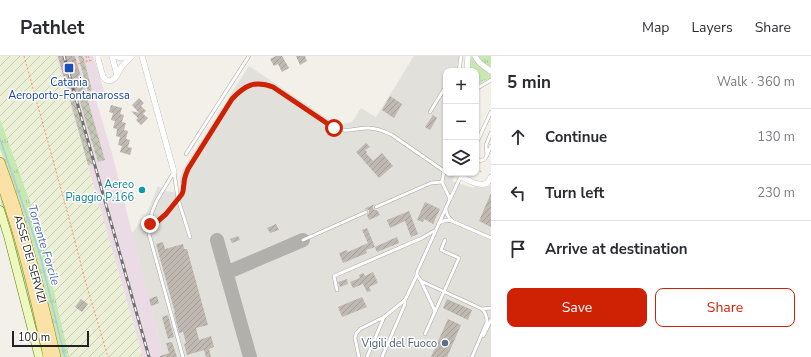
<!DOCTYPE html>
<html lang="en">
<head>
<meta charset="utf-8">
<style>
	body { margin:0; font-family:"Nunito Sans",sans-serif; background:#f7f7f7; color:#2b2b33 }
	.controls { position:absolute; right:12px; top:12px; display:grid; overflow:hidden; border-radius:8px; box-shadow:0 1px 3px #0004 }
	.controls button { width:36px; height:36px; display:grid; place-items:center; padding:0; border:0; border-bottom:1px solid #e1e1e2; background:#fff; color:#2b2b33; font:20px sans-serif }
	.scale { position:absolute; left:12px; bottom:10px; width:77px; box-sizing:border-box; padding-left:4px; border:2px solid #222; border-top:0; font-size:11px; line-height:14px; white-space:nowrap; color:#222; -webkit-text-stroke:3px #fff; paint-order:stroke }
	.stop { position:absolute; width:12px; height:12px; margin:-9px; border:3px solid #cf2205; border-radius:50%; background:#fff }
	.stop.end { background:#cf2205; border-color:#fff; box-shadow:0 1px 4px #0008 }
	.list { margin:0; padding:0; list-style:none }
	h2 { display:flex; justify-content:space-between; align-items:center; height:52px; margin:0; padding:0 16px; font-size:17px }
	h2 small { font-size:13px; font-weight:400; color:#7c7c81 }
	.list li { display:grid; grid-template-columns:26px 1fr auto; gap:12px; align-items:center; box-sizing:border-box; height:56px; padding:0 16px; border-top:1px solid #e1e1e2 }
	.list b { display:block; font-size:15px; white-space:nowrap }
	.list em { font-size:13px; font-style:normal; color:#7c7c81 }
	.actions { display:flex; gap:8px; padding:12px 16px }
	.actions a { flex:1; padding:9px 0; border:1px solid #cf2205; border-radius:8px; text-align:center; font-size:14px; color:#cf2205 }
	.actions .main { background:#cf2205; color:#fff }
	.icon { flex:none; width:22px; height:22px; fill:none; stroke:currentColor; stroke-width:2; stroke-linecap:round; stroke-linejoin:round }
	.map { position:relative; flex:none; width:491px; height:301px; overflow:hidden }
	header { display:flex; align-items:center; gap:24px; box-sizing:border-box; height:56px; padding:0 20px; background:#fff; border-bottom:1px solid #e1e1e2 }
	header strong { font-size:19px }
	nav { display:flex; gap:22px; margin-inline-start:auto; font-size:14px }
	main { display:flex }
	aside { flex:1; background:#fff }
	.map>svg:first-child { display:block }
	.airport { fill:#e1e0da }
	.railway { fill:#eadbe5 }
	.construction { fill:url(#construction-cross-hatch) }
	.farmland { fill:url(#farmland-furrows) }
	.grass { fill:url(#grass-tufts) }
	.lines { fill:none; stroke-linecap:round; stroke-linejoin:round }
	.stream { stroke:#abcbde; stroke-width:1.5 }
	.taxiway { stroke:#b1b0ac; stroke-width:14 }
	.building { fill:url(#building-hatch) }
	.service-casing { stroke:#a6a6a6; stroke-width:4 }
	.minor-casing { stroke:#a6a6a6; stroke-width:6 }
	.secondary-casing { stroke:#5d7a08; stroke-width:9 }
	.primary-casing { stroke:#9c7f04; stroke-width:10 }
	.path { stroke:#f79575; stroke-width:1; stroke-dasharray:2 2; stroke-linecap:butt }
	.service { stroke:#fff; stroke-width:3 }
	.minor { stroke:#fff; stroke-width:5.5 }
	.secondary { stroke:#eef9c0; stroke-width:8 }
	.primary { stroke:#fae1a6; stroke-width:9 }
	.rail-casing { stroke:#707070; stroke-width:3 }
	.rail { stroke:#fff; stroke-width:1.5; stroke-dasharray:4.5; stroke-linecap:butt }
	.route { stroke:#cf2205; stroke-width:5 }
	.transit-dot { fill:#1a4fb4; stroke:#fff; stroke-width:1.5 }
	.culture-dot { fill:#0f9aa8; stroke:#fff; stroke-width:1.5 }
	.service-dot { fill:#5c6f8a; stroke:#fff; stroke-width:1.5 }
	.labels { text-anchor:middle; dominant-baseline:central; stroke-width:3; stroke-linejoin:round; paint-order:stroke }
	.transit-label { font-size:11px; fill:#164399; stroke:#fff }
	.culture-label { font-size:11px; fill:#0d838f; stroke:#fff; text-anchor:end }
	.street-label { font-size:11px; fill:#222; stroke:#fff }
	.service-label { font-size:11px; fill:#4e5e75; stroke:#fff; text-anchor:end }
	.water-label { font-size:12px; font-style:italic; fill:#4f72b0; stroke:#fff }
</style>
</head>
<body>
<header>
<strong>Pathlet</strong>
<nav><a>Map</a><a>Layers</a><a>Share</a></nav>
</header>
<main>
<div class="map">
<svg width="491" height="301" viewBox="0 0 491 301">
	<defs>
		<pattern id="construction-cross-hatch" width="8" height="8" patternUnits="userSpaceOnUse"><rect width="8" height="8" fill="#c4c6b4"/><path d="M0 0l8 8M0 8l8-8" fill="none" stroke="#a8aa9a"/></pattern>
		<pattern id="farmland-furrows" width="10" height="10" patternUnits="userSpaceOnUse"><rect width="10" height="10" fill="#eaefd5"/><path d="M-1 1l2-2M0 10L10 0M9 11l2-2" fill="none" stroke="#c8cdb7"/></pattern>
		<pattern id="grass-tufts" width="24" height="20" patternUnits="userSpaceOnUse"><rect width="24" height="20" fill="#c5e9b1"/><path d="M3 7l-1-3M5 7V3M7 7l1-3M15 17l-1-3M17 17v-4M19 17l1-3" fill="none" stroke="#a9c898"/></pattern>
		<pattern id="building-hatch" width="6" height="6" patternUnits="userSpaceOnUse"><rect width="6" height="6" fill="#bfb9b2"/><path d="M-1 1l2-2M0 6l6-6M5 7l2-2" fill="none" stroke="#a49f99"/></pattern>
	</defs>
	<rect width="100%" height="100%" fill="#f2f0e9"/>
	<polygon class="airport" points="414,0 462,0 461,15 446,15 446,117 456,117 452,125 473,132 474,131 491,130 491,301 163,301 156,267 132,177 145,161 158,130 166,135 171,136 180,135 180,123 183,113 249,10 337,69 352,66 361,52 376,61"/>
	<polygon class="railway" points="56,0 93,0 105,38 95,41 113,101 132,177 156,267 163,301 143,301"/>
	<g class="construction">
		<polygon points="58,0 63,0 93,108 88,109"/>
		<polygon points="67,0 75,0 105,104 98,106 87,70"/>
		<polygon points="78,0 83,0 92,34 88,36"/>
	</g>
	<polygon class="farmland" points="0,0 56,0 143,301 69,301 39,171 0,63"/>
	<g class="grass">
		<polygon points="471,0 491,17 491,22 483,25 476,30 476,15 470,15"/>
		<path d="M478,0h13v12c-5,-2 -11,-7 -13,-12z"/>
		<polygon points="0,63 39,171 69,301 61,301 45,234 35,196 22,153 0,93"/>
		<path d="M0,137c18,54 32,109 45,164h-3c-9,-38 -18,-76 -29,-114 -4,-15 -13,-35 -13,-50z"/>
	</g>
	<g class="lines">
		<polyline class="stream" points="0,83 39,195 65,301"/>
		<g class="taxiway">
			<polyline points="217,184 250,301"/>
			<polyline points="226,217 303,184"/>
		</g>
	</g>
	<g class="building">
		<polygon points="58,0 74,0 85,40 70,44"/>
		<polygon points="276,0 282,0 289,12 282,16 278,8 274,10 270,3"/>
		<polygon points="296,0 305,0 307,5 300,9"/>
		<polygon points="390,40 402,48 394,62 382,54"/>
		<polygon points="139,42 144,47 141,50 146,55 143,58 148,62 141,69 136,64 138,62 131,55 139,57 132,49"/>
		<polygon points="111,49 122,52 120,58 124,59 122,66 126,67 124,74 128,75 126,83 130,84 128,91 132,92 130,99 120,96 122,90 118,89 120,81 116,80 117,73 113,72 115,65 111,64 113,57 109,56"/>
		<polygon points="433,59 437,62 430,74 425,71"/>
		<polygon points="366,87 370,91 365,94 367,96 366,97 373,105 382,97 393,110 379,122 356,96"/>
		<polygon points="491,137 491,171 479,165"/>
		<polygon points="425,146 440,153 433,168 424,163 423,166 417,164"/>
		<polygon points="375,148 373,150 373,153 375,154 377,154 380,159 369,164 367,159 369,157 369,154 364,153"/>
		<polygon points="409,155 418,178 411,181 405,165 390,172 387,164"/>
		<polygon points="276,168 279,174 270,177 267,172"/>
		<polygon points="367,172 375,191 366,194 367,197 343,207 339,197 347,194 348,196 368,187 362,174"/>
		<polygon points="238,180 240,184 232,187 230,183"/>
		<polygon points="397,181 399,187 377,196 375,191"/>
		<polygon points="163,186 165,193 183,188 184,193 187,193 208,269 196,272 199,284 211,280 214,291 209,293 211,301 206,301 204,294 187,299 184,288 186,287 183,276 179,277 174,257 175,257 156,188"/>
		<polygon points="373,216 378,227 369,231 371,235 367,236 363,228 353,232 350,226 360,222 359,219 363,217 365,220"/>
		<polygon points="347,223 348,228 340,231 338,226"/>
		<polygon points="157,240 159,247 151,250 149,243"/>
		<polygon points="362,241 367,251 342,261 338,251"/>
		<polygon points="81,243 88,248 82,256 75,251"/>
		<polygon points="447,243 472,254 468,264 443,252"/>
		<polygon points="168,259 174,281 168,283 162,261"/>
		<polygon points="448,263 461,269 447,301 431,301"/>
		<polygon points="172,286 177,301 160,301 160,300 169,297 166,287"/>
	</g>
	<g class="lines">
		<g class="service-casing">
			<g id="service">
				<polyline points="459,15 461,0"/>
				<polyline points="476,33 491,24"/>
				<polyline points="430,56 446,30"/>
				<polyline points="476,88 491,56"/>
				<polyline points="186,98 249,0"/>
				<polyline points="487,99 486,89 491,77"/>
				<polyline points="476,103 480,105 485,103 491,90"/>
				<polyline points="174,116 157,144 152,156 149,178 183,301"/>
				<polyline points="174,116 178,143 190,181"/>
				<polyline points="450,143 461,120"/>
				<polyline points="376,151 431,127 442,126"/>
				<path d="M446,153c0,5 2,8 6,12"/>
				<polyline points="439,167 446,164 452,165 491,182"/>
				<path d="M150,172l16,-14 16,-19c2,-5 1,-7 2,-11 0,-6 2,-10 4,-15l44,-70c13,-13 23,-19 41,-12l61,41c15,5 20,0 34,0 9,0 16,3 24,7l52,36 -2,11 8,17 -33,73v3l4,6 14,30"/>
				<polyline points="303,184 366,156"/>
				<polyline points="421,225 482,253 491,252"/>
				<polyline points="337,234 334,220 422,182 434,175"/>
				<polyline points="425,278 459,202 441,194 445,184"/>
				<polyline points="483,280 491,264"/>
				<polyline points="359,301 355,282 356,278 360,273 384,261 405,244"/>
				<polyline points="367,301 384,261"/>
				<polyline points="382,301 405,248 405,244 417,219"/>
				<path d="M472,301l15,-35c0,-6 -1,-9 -5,-13"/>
			</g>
		</g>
		<g class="minor-casing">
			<g id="minor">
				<polyline points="98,0 98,3 103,21 106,24 109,25 112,24 115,22 122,10 132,0"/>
				<polyline points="112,0 117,19"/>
				<polyline points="114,0 122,2 128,0"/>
				<polyline points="142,0 174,116"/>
				<path d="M475,0c3,7 9,11 16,15"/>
				<polyline points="467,15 468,0"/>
				<path d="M462,117l-1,3c5,4 19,11 26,7 2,-2 3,-4 4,-6"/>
			</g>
		</g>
		<g class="secondary-casing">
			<polyline id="secondary" points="0,154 8,180 39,301"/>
		</g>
		<g class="primary-casing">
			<g id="primary">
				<path d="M0,106c24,63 41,129 56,195"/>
				<path d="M0,124c21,57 35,117 48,177"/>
			</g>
		</g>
		<g class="path">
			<polyline points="24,0 66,151 85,224 108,301"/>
			<polyline points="86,0 87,6"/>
			<polyline points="88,0 90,5"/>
			<polyline points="72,5 74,3 78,15 75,16"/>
			<polyline points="62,7 62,6 64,6"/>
			<polyline points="70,10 93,4"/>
			<polyline points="64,14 64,13 66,12"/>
			<polyline points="65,18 68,18"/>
			<polyline points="476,113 482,116"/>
		</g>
		<use href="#service" class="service"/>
		<use href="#minor" class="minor"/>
		<use href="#secondary" class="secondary"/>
		<use href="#primary" class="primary"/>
		<g class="rail-casing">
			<polyline id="rail" points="64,0 149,301"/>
		</g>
		<use href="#rail" class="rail"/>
	</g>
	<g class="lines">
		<path class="route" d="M150,168v4l16,-14 16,-20c2,-4 1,-6 2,-10 0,-6 2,-10 4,-15l44,-70c13,-14 23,-19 41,-12l61,41"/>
	</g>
	<rect class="transit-dot" x="64" y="7" width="10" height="10" rx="2"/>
	<circle class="culture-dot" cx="142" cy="134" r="4"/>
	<circle class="service-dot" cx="445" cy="287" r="4"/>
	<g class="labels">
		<g class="transit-label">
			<text x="69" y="26">Catania<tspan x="69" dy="13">Aeroporto-Fontanarossa</tspan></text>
		</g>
		<g class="culture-label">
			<text x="134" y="128">Aereo<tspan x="134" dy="13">Piaggio P.166</tspan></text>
		</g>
		<g class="street-label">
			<text transform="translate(30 203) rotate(74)">ASSE DEI SERVIZI</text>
		</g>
		<g class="service-label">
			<text x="437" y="287">Vigili del Fuoco</text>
		</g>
		<g class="water-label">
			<text transform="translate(44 189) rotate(73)">Torrente Forcile</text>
		</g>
	</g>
</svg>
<div class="controls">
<button>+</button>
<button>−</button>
<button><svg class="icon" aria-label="layers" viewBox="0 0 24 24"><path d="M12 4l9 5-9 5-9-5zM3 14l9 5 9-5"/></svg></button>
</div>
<div class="scale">100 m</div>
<div class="stop" style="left:334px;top:72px"></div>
<div class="stop end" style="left:150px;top:168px"></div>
</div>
<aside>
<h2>5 min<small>Walk · 360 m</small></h2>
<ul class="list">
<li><svg class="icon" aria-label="ahead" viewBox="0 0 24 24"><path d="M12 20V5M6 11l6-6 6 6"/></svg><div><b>Continue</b></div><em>130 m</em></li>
<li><svg class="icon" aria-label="left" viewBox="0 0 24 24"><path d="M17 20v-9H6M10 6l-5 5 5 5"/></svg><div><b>Turn left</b></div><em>230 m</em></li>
<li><svg class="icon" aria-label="arrive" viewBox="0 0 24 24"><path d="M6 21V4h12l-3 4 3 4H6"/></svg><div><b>Arrive at destination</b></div></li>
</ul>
<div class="actions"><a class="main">Save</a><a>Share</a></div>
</aside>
</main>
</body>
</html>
